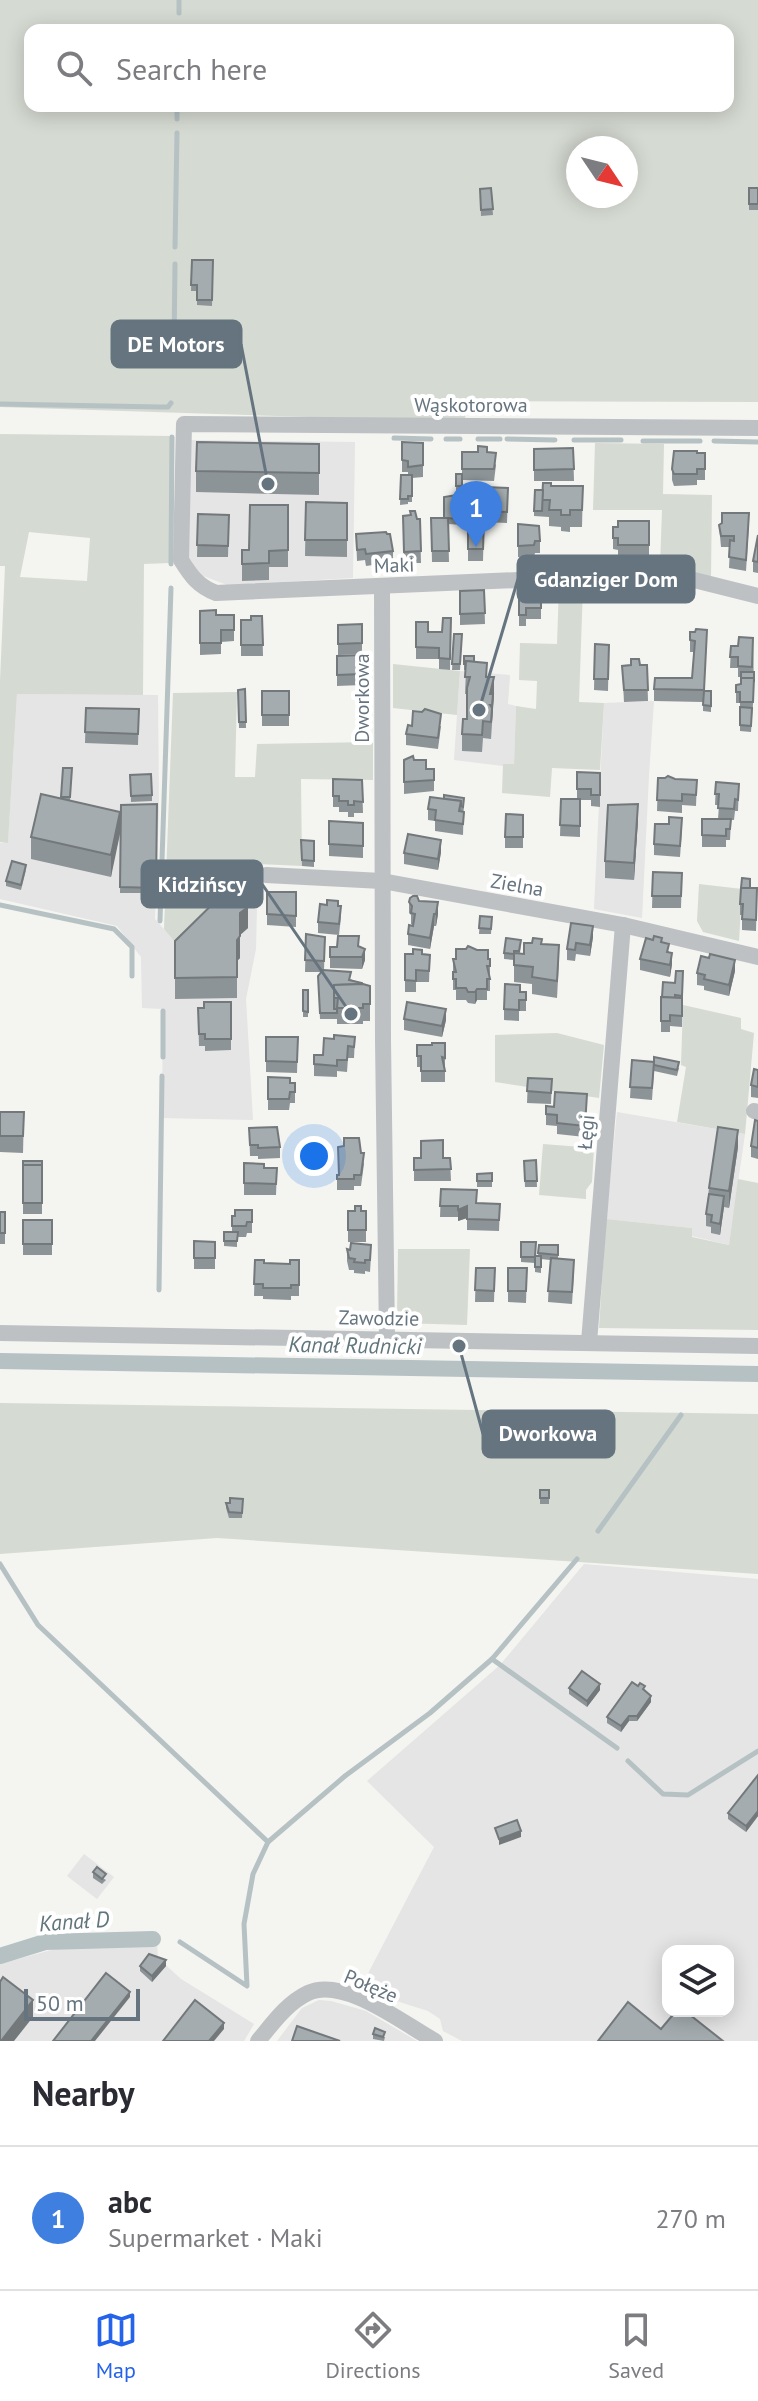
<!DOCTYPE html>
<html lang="en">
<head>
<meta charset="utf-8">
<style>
	body { margin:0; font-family:"PT Sans",sans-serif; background:#f2f2f3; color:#2b2b33 }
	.controls { position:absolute; right:24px; bottom:24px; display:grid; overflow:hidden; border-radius:16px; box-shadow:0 4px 20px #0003 }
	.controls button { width:72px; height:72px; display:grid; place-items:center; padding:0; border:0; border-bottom:2px solid #e1e1e2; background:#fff; color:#2b2b33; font:40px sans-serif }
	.compass { position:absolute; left:566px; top:136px; width:72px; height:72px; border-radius:50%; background:#fff; box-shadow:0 4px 20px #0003; rotate:125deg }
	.scale { position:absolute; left:24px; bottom:20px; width:116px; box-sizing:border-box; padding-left:8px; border:4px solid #65747f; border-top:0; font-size:22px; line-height:28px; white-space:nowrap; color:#65747f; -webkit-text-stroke:6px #fff; paint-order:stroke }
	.you { position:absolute; left:314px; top:1156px; width:28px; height:28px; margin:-20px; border:6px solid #fff; border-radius:50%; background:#1a73e8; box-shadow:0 0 0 12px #1a73e833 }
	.badge { display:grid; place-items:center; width:52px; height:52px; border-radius:50%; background:#2563eb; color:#fff; font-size:26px; font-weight:700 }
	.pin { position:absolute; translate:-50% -66px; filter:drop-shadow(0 2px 4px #0008) }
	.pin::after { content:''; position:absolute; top:42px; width:28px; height:24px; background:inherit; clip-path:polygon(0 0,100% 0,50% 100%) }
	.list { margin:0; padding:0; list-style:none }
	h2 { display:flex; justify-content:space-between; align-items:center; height:104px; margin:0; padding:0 32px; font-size:34px }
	h2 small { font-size:26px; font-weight:400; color:#7c7c81 }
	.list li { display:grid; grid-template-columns:52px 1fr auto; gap:24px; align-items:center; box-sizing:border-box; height:144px; padding:0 32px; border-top:2px solid #e1e1e2 }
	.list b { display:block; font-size:30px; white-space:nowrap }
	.list p { margin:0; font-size:26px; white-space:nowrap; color:#7c7c81 }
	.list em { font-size:26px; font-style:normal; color:#7c7c81 }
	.icon { flex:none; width:44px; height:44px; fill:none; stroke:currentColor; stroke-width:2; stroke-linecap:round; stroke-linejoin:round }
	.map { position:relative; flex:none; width:758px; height:2041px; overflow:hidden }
	.search { position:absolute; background:#fff; box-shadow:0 4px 20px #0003; left:24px; right:24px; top:24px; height:88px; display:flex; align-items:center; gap:20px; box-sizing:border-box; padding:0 28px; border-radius:16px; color:#7c7c81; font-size:30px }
	.sheet { height:248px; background:#fff }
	nav { display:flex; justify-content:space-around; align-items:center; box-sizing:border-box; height:112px; border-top:2px solid #e1e1e2; background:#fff; font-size:22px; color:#7c7c81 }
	nav a { display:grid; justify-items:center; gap:4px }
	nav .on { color:#2563eb }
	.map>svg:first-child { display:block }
	.built { fill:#e4e5e4; fill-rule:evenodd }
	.green { fill:#d5dad2; fill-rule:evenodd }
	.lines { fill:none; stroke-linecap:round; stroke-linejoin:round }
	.stream { stroke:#b6c1c4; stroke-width:5 }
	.canal { stroke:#b6c1c4; stroke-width:16 }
	.street { stroke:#bdc1c4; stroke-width:16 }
	.wall { fill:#8d9497 }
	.shaded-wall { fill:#73787b }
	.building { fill:#a4acb0; stroke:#73787b; stroke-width:2 }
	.labels { text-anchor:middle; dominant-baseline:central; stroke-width:8; stroke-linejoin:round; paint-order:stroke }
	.street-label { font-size:20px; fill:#65747f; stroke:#fff }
	.water-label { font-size:22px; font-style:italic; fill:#61767c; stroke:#fff }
	.leader { fill:none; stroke:#65747f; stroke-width:3 }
	.callout-dot { fill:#65747f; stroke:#fff; stroke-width:3 }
	.callout { fill:#65747f; stroke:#65747f; stroke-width:3 }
	.callout-label { font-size:22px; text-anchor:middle; font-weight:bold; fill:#fff }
</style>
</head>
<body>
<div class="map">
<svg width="758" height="2041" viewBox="0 0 758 2041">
	<rect width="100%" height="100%" fill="#f4f4f0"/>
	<g class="built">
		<polygon points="190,440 355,442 353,578 227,585 198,574 186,559"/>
		<polygon points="460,671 510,675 508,704 516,706 514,765 503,766 454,760"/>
		<polygon points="17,694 158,695 159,808 155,919 185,953 235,904 257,904 256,949 246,999 253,1120 162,1118 163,1009 142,1008 141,957 117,926 0,899 0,843 8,842"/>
		<polygon points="654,701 649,775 642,918 594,909 600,784 604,703"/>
		<polygon points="617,1112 745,1134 729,1245 692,1236 692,1228 606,1219"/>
		<path d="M584,1564l174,15v462h-296l-19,-10 -3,-12 -12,-8 -44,-14 -22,-12 72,-138 -67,-66 133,-116zM668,1951h60v60h-60z"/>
		<polygon points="84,1854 114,1877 97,1899 67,1876"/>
		<polygon points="130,1942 157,1943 158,1958 181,1979 254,2024 244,2041 0,2041 0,1964 66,1946"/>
		<polygon points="319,2000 331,2001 366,2011 417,2041 277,2041 302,2008"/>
	</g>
	<g class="green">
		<path d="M0,0h758v402l-295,-1 3,21 -466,-15zM30,30h698v76h-698zM578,148h48v48h-48z"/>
		<path d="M0,434l171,2 -2,127 -25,1 -1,131 -126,-1 -9,149 -8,-1v-161l5,-115h-5zM29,532l61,6 -3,43 -67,-4z"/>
		<polygon points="595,443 664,444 663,494 712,495 711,577 660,566 662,510 593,510"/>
		<polygon points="583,586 579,702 604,703 600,770 552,768 550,797 502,793 503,764 514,764 516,706 536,709 537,681 519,680 520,643 557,644 559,587"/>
		<polygon points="393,664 460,671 457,715 393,708"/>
		<polygon points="237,692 235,777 255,777 257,744 373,742 373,780 301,779 302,866 259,864 257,904 235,904 185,954 164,929 173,693"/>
		<polygon points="699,884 742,889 739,941 703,932 697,921"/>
		<polygon points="683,1005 741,1018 741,1029 754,1033 745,1134 677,1122 686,1067 681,1065"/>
		<polygon points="557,1033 604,1045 599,1098 495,1082 495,1035"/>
		<polygon points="543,1144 594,1148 592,1182 586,1190 586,1199 539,1195"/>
		<polygon points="738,1179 758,1183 758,1330 599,1328 606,1219 692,1228 692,1237 729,1245"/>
		<polygon points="398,1249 470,1249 467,1325 401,1323 397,1316"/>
		<polygon points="0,1403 758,1414 758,1574 217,1538 0,1554"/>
	</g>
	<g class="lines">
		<g class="stream">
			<polyline points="179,13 179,0"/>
			<polyline points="177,119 177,106"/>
			<polyline points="175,247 177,133"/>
			<polyline points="174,346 175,264"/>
			<polyline points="0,404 160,407 168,407 171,403"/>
			<polyline points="394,438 431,439"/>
			<polyline points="446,439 460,439"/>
			<polyline points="478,439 500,439"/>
			<polyline points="507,439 555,440"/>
			<polyline points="574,440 621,440"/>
			<polyline points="643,441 700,441"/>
			<polyline points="714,441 758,442"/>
			<polyline points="171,564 172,437"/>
			<polyline points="0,905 114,929 132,947 132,976"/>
			<polyline points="160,921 171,588"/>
			<polyline points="163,1011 163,1057"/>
			<polyline points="159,1290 162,1076"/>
			<polyline points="598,1531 681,1415"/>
			<polyline points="0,1564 38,1625 268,1842"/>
			<polyline points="492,1659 617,1748"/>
			<polyline points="628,1761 663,1794 688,1795 758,1751"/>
			<polyline points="180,1942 247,1986 244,1924 253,1874 268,1842 345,1776 430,1713 492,1659 577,1559"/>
		</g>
		<g class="canal">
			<polyline points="0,1361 758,1374"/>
			<polyline points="0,1956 45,1942 153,1939"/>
		</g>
		<g class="street">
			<path d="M758,428l-574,-4 -3,136c10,16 17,26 35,33l441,-19 17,1 84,21"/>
			<polyline points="382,586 383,1040 387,1338"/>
			<polyline points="266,875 382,881 623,925 758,957"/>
			<polyline points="754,1111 758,1112"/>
			<polyline points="0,1333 758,1346"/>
			<polyline points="589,1342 623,925"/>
			<path d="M258,2041c15,-18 29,-38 50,-48 36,-17 96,31 127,48"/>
		</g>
	</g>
	<g class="wall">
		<polygon points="491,188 493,215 481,216 480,189"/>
		<rect x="749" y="188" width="9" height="22"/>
		<polygon points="192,260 213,260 212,306 197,305 197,291 191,291"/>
		<polygon points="402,442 423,443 423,477 412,478 412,502 408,502 408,504 400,505 401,475 408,475 408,472 402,472"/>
		<polygon points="319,444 319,495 196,492 196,471"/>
		<polygon points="573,448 574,481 534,481 534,449"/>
		<polygon points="462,452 487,452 496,465 494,481 462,480"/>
		<polygon points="697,453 705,453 705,480 697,480 697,485 674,486 672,480 672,469"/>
		<rect x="456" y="474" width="6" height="18"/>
		<polygon points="551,486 583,486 582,527 570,527 570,532 561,531 561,527 549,526 549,517 534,516 534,511 543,490"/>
		<polygon points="484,487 508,488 507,523 484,522 483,561 468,561 468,521 483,522"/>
		<polygon points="463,494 463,525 448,524 449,562 432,562 431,518 444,518"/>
		<polygon points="306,502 347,503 347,557 305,556"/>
		<polygon points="288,505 288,567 269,567 269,580 242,581 242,550 249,550"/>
		<polygon points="198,514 229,515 228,557 197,557"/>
		<polygon points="403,516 420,519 421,563 404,563"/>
		<polygon points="649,521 649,556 618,556 618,550 613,549 613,527"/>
		<polygon points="518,524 540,541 540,553 535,553 534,557 518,557"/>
		<polygon points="749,524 746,571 729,568 730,547 721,547 719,525"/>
		<polygon points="356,534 393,551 393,562 366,566 365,560 357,561"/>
		<polygon points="758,535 758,573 753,572 753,561"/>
		<polygon points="519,587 541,587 541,619 526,619 526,626 519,626"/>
		<polygon points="484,590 485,624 460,625 460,591"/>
		<polygon points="200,611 216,615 234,615 234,641 221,642 221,654 200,655"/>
		<polygon points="262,616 263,656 241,656 241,620 251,620"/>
		<polygon points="451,618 450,670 439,669 439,659 416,659 416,622 428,632 442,632"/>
		<polygon points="362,624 362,654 338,655 338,625"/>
		<polygon points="690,632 695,632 704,691 711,691 711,712 703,711 703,702 654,701 654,689 692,678 694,652 690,652"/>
		<polygon points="454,634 462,634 460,670 452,670"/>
		<polygon points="753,638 754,690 751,732 740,731 740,703 736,703 736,685 741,684 741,677 738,677 738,668 730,668 731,646 738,646"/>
		<polygon points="595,644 609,645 608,691 594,690"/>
		<polygon points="362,655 362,685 337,686 337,656"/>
		<polygon points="464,656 474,662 487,677 494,694 491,739 483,738 482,752 462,751 462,734 467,719 467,694 465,694 466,670 464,670"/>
		<polygon points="647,665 648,701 624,702 622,666"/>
		<polygon points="245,689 246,728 239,728 238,690"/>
		<rect x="262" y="691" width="27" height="35"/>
		<polygon points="86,708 139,709 138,745 85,743"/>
		<polygon points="441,726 438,749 406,745 406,734"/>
		<polygon points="404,760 414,760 426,769 434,769 434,791 404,794"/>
		<polygon points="63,768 72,768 70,801 120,812 111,877 31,859 31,837 61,799"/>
		<polygon points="577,772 600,773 600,807 591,806 591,800 580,800 580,837 560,836 561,799 577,799"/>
		<polygon points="130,775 152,795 152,801 131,802"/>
		<polygon points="658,778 697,780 696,806 682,805 682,813 657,811"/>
		<polygon points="333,779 362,780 363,813 354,813 354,817 348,817 348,812 339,812 339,807 333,807"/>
		<polygon points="716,782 739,784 738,811 735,811 734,820 731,820 730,840 726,840 726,847 702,847 702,819 718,819 719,805 715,805"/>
		<polygon points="464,798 463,835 435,831 435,821 428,820 428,809 444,799"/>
		<polygon points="157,804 156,893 120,893 121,805"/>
		<polygon points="523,815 523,848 505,848 505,837"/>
		<polygon points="638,820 634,880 605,878 605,861"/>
		<polygon points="329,821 363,823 363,858 329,856"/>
		<polygon points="669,824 682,829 680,857 654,855 654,844"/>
		<polygon points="301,840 314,841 314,867 302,866"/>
		<polygon points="441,852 438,870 404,864 404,853"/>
		<polygon points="26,870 21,890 6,886 6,881"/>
		<polygon points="653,872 682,873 681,908 652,908"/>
		<polygon points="750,888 757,888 756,931 742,930 742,915 740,915 740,904"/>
		<polygon points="267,892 296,892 296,927 267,925"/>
		<polygon points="419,901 438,914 436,926 434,926 430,949 408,945 408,934 413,925 411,924 411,915 409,913 409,902"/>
		<polygon points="338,906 341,917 339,935 318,933 318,922"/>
		<polygon points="480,916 492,917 491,934 479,934"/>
		<polygon points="571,923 593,937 590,956 576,954 575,961 567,960 567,949"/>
		<polygon points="248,928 240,935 240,958 237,961 237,998 175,999 175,941"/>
		<polygon points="306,934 325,937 324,970 370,986 370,1021 363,1021 363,1024 337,1024 337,1019 320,1019 318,976 321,972 305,972"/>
		<polygon points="521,940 520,954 524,954 542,944 559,961 557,998 532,994 532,984 514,982 514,960 504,959 504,953"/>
		<polygon points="662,942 669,952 672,964 670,977 640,970 640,959"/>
		<polygon points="330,947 359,947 365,960 362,969 330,968"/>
		<polygon points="405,954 430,955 429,982 416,982 416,992 405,992"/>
		<polygon points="453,959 490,959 490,991 487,991 487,1000 477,1000 475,1004 468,1003 466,1000 456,1000 456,990 453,990"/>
		<polygon points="683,971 682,1027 670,1026 670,1032 661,1032 661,997 675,983"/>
		<polygon points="735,971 729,996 704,990 704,986 697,985 697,973"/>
		<rect x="303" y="990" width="5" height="27"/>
		<polygon points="520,992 526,992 526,1011 519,1011 519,1021 504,1020 504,1009"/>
		<polygon points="231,1002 231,1050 205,1051 205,1046 199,1046 198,1008 204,1008"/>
		<polygon points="404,1019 446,1020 442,1037 404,1030"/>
		<polygon points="266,1037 298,1037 297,1073 266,1072"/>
		<polygon points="355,1037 354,1058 348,1058 347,1072 337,1071 337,1077 314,1076 314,1055 323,1055 334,1039"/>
		<polygon points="445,1043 445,1082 421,1082 421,1067 417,1067 417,1045 432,1045"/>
		<polygon points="632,1060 679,1068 677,1076 654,1071 652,1100 630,1098"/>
		<polygon points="758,1070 758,1098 751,1097 751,1085"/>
		<polygon points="268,1077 290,1083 295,1083 295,1103 290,1103 289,1110 268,1110"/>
		<polygon points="528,1078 552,1079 551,1104 527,1103"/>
		<polygon points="587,1105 585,1137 557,1134 557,1126 546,1125 546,1106"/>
		<polygon points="0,1112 24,1112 23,1153 0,1152"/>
		<polygon points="758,1121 758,1159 751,1157 751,1146"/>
		<polygon points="249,1128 280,1147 280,1158 258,1159 258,1156 250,1156"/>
		<polygon points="738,1147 729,1208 724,1207 720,1235 711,1233 711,1227 706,1226 706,1214 709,1188"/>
		<polygon points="361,1153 364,1164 361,1186 354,1186 354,1190 337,1190 337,1175 339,1175"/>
		<polygon points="414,1158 450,1158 451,1181 414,1181"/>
		<polygon points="536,1160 537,1187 525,1187 524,1161"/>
		<rect x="23" y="1161" width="19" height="53"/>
		<polygon points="244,1163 264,1168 277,1168 276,1195 244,1195"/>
		<polygon points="492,1173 492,1187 477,1187 477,1174"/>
		<polygon points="441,1189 477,1203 500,1204 499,1231 467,1230 467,1218 458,1221 458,1217 440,1217"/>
		<polygon points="252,1210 252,1233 247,1233 246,1237 237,1237 237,1247 224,1246 224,1232 232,1232 232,1216"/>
		<rect x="348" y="1211" width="18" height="31"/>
		<rect x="0" y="1212" width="5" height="32"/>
		<rect x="23" y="1220" width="29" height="35"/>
		<polygon points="194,1241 215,1242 215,1269 194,1269"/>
		<polygon points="521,1242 536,1242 535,1263 521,1262"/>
		<polygon points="539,1245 558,1245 558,1258 574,1271 572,1304 548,1302 550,1260 541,1259 541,1273 535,1272 535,1256 538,1256"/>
		<polygon points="347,1249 371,1256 370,1272 365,1271 365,1274 354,1273 354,1270 349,1270 347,1261"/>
		<polygon points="255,1260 264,1263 290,1264 299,1260 299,1296 291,1296 291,1300 263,1299 263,1296 254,1296"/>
		<polygon points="476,1268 495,1268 494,1302 475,1302"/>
		<polygon points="508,1268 527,1268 526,1303 508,1302"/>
		<polygon points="540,1490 549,1496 549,1504 540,1504"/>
		<polygon points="243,1499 242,1518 229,1518 226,1508 226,1503"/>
		<polygon points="569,1688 600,1690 587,1707 569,1694"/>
		<polygon points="645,1691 651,1702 637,1721 629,1721 621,1732 607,1723 607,1717"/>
		<polygon points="758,1775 758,1816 746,1832 728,1819 728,1813"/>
		<polygon points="93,1872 106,1880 102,1884 93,1878"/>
		<polygon points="140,1966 166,1966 152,1982 140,1971"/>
		<polygon points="373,2034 385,2037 384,2041 373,2039"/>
	</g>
	<g class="shaded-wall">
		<polygon points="494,677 494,694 492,722 492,701 490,694"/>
		<polygon points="638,804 638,820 634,880 634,863"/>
		<polygon points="120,812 120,834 111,877 111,855"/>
		<polygon points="441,840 441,852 438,870 438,859"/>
		<polygon points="438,902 438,914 436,926 436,914"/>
		<polygon points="248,907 248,928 240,935 240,913"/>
		<polygon points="434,914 434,926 430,949 430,938"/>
		<polygon points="593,926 593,937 590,956 590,945"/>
		<polygon points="240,936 240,958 237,961 237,940"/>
		<polygon points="365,949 365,960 362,969 362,957"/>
		<polygon points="672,953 672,964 670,977 670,965"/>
		<polygon points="735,960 735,971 729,996 729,985"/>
		<polygon points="477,989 477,1000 475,1004 475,992"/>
		<polygon points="446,1009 446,1020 442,1037 442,1026"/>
		<polygon points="738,1130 738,1147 729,1208 729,1191"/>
		<polygon points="724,1196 724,1207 720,1235 720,1224"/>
		<polygon points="467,1206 467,1218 458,1221 458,1210"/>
		<polygon points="600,1684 600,1690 587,1707 587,1701"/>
		<polygon points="651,1696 651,1702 637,1721 637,1716"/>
		<polygon points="629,1716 629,1721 621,1732 621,1726"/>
		<polygon points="758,1811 758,1816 746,1832 746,1826"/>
		<polygon points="521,1831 521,1837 499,1845 499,1839"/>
		<polygon points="166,1960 166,1966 152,1982 152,1976"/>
		<polygon points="130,1992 130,1997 95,2041 91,2041"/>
		<polygon points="33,2000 33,2017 14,2041 1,2041"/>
		<polygon points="224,2023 224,2029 214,2041 209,2041"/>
	</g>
	<g class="building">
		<polygon points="491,188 493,209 481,210 480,189"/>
		<rect x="749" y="188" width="9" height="16"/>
		<polygon points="192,260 213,260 212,300 197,300 197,285 191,285"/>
		<polygon points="197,442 319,444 319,473 196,471"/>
		<polygon points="402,442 423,443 423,465 408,467 408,461 402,460"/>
		<polygon points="478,446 487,447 487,452 496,453 494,469 462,469 462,452 478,452"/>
		<polygon points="573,448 574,469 534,470 534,449"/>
		<polygon points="674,451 697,451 697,453 705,453 705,469 697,469 697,474 674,474 672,469"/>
		<rect x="456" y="474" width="6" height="12"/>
		<polygon points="401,475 412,475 412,496 408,496 408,499 400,499"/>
		<polygon points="543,483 551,483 551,486 583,486 582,510 570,510 570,515 561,515 561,510 549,510 550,500 542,500"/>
		<polygon points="484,487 508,488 507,512 483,511"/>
		<polygon points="535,490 543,490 542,511 534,511"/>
		<polygon points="463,494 463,519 444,518 444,497"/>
		<polygon points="306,502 347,503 347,540 305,540"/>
		<polygon points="250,505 288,505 288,550 269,551 269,563 242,564 242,550 249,550"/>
		<polygon points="410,511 415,511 417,519 420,519 421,551 404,552 403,516 411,515"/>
		<polygon points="722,513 749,513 746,560 729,557 730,540 734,541 734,536 721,536 719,525 722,523"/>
		<polygon points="198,514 229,515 228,546 197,545"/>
		<polygon points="431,518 448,518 449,551 432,551"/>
		<polygon points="468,521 484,522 483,549 468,549"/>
		<polygon points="618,521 649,521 649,545 618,545 618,538 613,538 613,527 618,527"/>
		<polygon points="518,524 539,526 540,541 535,541 534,545 518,546"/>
		<polygon points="386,532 387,534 390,534 393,551 366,554 365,549 357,550 356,534"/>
		<polygon points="758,535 758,562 753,561"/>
		<polygon points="519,587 541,587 541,608 526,608 526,615 519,615"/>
		<polygon points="484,590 485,613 460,614 460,591"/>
		<polygon points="216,610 216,615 234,615 234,630 221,630 221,643 200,643 200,611"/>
		<polygon points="251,616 262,616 263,645 241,645 241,620 251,620"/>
		<polygon points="443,618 451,618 450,659 439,658 439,648 416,647 416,622 428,622 428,632 442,632"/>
		<polygon points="362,624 362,643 338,644 338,625"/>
		<polygon points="696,629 707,630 704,690 654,689 655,678 692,678 695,641 690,640 690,632 695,632"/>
		<polygon points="454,634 462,634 460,664 452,664"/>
		<polygon points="739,637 753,638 752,667 738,666 738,657 730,657 731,646 738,646"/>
		<polygon points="595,644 609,645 608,679 594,679"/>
		<polygon points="362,655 362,674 337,675 337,656"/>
		<polygon points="464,656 474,656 474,662 466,661 466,664 464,664"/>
		<polygon points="631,659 639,659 640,665 647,665 648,690 624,690 622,666 631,665"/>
		<polygon points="466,661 487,663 486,677 494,677 490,694 493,694 492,705 490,705 492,708 491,722 483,721 482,735 462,734 463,719 467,719 467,688 470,677 465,677"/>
		<polygon points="741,672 754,672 754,682 754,678 741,678 741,682"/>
		<polygon points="741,678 754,678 753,702 740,702 740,692 736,692 736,685 741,684"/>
		<polygon points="245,689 246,722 239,722 238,690"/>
		<rect x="262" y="691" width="27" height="24"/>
		<polygon points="704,691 711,691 711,706 703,705"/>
		<polygon points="740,707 752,708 751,726 740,725"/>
		<polygon points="86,708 139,709 138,734 85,732"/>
		<polygon points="425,709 441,714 438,738 406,734 408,725 412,726 413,711 422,712"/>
		<polygon points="413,756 414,760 426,760 426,769 434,769 434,780 404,782 404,760"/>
		<polygon points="63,768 72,768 70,797 61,797"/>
		<polygon points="577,772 600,773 600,795 591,795 591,789 577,789"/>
		<polygon points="151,774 152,795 131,796 130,775"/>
		<polygon points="668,776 675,779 697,780 696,795 682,794 682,801 657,800 658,778 665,778"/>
		<polygon points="333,779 362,780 363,802 354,801 354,805 348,805 348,801 339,801 339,796 333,796"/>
		<polygon points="716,782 739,784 738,800 735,799 734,809 718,808 719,794 715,794"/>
		<polygon points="41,794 120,812 111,855 31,837"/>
		<polygon points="444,795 464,798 463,807 461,806 461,801 444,799"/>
		<polygon points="430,797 461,801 459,811 464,812 463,824 435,820 436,810 428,809"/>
		<polygon points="561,799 580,799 580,826 560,825"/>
		<polygon points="157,804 156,888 120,887 121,805"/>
		<polygon points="638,804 634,863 605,861 608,805"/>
		<polygon points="506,814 523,815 523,837 505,837"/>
		<polygon points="669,817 682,818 680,846 654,844 655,824 669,824"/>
		<polygon points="702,819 731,819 730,829 726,829 726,836 702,835"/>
		<polygon points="329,821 363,823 363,846 329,844"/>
		<polygon points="408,834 441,840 438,859 404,853"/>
		<polygon points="301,840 314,841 314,861 302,860"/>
		<polygon points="12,861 26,865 21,885 6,881"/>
		<polygon points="653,872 682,873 681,896 652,896"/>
		<polygon points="742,878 750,879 750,888 741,888"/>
		<polygon points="235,882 248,882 248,907 240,913 240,936 237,940 237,977 175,978 175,941"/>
		<polygon points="741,888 757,888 756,920 742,919 743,904 740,904"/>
		<polygon points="267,892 296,892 296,916 267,914"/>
		<polygon points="413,896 417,896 419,901 438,902 436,914 434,914 430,938 408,934 409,925 413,926 415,914 411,913 412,906 409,902 410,898"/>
		<polygon points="327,900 338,901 338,906 341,906 339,924 318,922 320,904 327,905"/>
		<polygon points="480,916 492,917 491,929 479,928"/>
		<polygon points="571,923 593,926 590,945 576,943 575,950 567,949"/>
		<polygon points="306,934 325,937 324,961 305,960"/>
		<polygon points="338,936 359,936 358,946 365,949 362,957 330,957 330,947 337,947"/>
		<polygon points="654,936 662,938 661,942 669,944 667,952 672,953 670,965 640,959 646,938 653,940"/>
		<polygon points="506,938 521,940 519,951 514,951 514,954 504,953"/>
		<polygon points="533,938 542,939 541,944 559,945 557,981 532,977 533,967 514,965 514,953 524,954 524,943 532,943"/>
		<polygon points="468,946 477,950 488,950 488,959 490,959 490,966 487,966 490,979 487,979 487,989 477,989 475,992 468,992 466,988 456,988 456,979 453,979 453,972 456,972 453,959 456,959 456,949 466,949"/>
		<polygon points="413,949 422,950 422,954 430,955 429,971 416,970 416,981 405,980 405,954 413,954"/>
		<polygon points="710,954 735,960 729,985 704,979 705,975 697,973 701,956 709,958"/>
		<polygon points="323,970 351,972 349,980 362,983 362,984 334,985 334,1009 337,1009 337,1013 320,1013 318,976"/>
		<polygon points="676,971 683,971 682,996 675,995 675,998 662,997 663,982 675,983"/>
		<polygon points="363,984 370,986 370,1004 363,1004 363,1008 337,1008 338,998 334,998 334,985"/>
		<polygon points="505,984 520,985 520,992 526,992 526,1000 519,1000 519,1010 504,1009"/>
		<polygon points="303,990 308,990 308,1012 303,1011"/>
		<polygon points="661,997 682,998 682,1016 670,1015 670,1021 661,1021"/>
		<polygon points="204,1002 231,1002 231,1039 205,1039 205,1034 199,1034 198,1008 204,1008"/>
		<polygon points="407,1002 446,1009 442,1026 404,1019"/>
		<polygon points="334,1035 355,1037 354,1047 348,1046 347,1060 337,1060 337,1066 314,1064 314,1055 323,1055 324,1038 334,1039"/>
		<polygon points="266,1037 298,1037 297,1062 266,1061"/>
		<polygon points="432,1043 445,1043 445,1058 442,1057 445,1071 421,1071 421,1056 417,1056 417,1045 432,1045"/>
		<polygon points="654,1057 679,1062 677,1070 654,1065"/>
		<polygon points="632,1060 654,1062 652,1088 630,1087"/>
		<polygon points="754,1069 758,1070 758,1087 751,1085"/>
		<polygon points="268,1077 290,1078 290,1083 295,1083 295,1092 290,1092 289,1099 268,1099"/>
		<polygon points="528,1078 552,1079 551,1093 527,1091"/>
		<polygon points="555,1092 587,1094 585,1126 557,1123 557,1115 546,1114 546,1106 554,1107"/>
		<polygon points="0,1112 24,1112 23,1136 0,1136"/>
		<polygon points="755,1120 758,1121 758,1148 751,1146"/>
		<polygon points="277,1127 280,1147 258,1148 258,1145 250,1145 249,1128"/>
		<polygon points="718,1127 738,1130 729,1191 709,1188"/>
		<polygon points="344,1138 359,1138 361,1153 364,1153 361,1175 354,1175 354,1179 337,1179 337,1175 339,1175 338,1147 344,1146"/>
		<polygon points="443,1140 443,1158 450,1158 451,1169 414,1170 414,1158 421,1158 421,1141"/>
		<polygon points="536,1160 537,1181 525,1181 524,1161"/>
		<polygon points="23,1161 42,1161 42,1165 23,1165 23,1169"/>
		<polygon points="244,1163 264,1164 264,1168 277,1168 276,1184 244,1183"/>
		<rect x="23" y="1165" width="19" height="38"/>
		<polygon points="492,1173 492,1181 477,1181 477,1174"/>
		<polygon points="441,1189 477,1190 476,1203 500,1204 499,1220 467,1219 467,1206 458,1210 458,1206 440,1206"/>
		<polygon points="709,1194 724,1196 720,1224 711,1222 712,1215 706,1214"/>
		<polygon points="355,1206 361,1206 361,1211 366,1211 366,1230 348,1230 348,1211 355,1211"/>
		<polygon points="235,1210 252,1210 252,1222 247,1222 246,1226 232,1226 232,1216 235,1216"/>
		<rect x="0" y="1212" width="5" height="21"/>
		<rect x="23" y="1220" width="29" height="24"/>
		<polygon points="224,1232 238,1232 237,1241 224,1241"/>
		<polygon points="194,1241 215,1242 215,1258 194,1258"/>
		<polygon points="521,1242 536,1242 535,1257 521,1257"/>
		<polygon points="351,1243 371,1245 370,1260 365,1260 365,1263 354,1262 355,1259 349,1258 347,1249 350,1250"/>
		<polygon points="539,1245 558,1245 558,1255 538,1253"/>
		<rect x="535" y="1256" width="6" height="11"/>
		<polygon points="551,1258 574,1260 572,1292 548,1291"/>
		<polygon points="255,1260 264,1260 264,1263 290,1264 290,1260 299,1260 299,1285 291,1285 291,1288 263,1288 263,1284 254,1284"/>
		<polygon points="476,1268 495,1268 494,1291 475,1290"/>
		<polygon points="508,1268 527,1268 526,1291 508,1291"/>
		<rect x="540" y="1490" width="9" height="8"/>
		<polygon points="230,1498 243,1499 242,1513 229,1512 226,1503 230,1503"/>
		<polygon points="582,1671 600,1684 587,1701 569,1688"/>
		<polygon points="632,1682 638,1686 640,1683 645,1686 643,1689 651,1696 637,1716 629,1716 621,1726 607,1717"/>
		<polygon points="758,1775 758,1811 746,1826 728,1813"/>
		<polygon points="517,1820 521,1831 499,1839 495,1828"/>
		<polygon points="97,1867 106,1874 102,1879 93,1872"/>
		<polygon points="149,1954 166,1960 152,1976 140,1966"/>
		<polygon points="106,1973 130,1992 91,2041 53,2041"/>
		<polygon points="3,1977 33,2000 1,2041 0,2041 0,1982"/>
		<polygon points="195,2000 224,2023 209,2041 163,2041"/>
		<polygon points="628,2002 661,2029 676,2011 685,2011 723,2041 598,2041"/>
		<polygon points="297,2026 340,2041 292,2041"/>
		<polygon points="375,2028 385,2032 383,2037 373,2034"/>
	</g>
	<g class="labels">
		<g class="street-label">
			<text x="471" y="405">Wąskotorowa</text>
			<text transform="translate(394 565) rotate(-2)">Maki</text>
			<text transform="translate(362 698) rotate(-90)">Dworkowa</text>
			<text transform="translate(517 885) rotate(10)">Zielna</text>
			<text transform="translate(586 1132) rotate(-85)">Łęgi</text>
			<text transform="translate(379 1318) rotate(1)">Zawodzie</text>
			<text transform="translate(371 1986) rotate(23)">Połęże</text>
		</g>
		<g class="water-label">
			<text transform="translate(355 1345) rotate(1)">Kanał Rudnicki</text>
			<text transform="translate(74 1921) rotate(-4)">Kanał D</text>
		</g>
	</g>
	<path class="leader" d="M268 484L241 344M479 710L518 579M351 1014L262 884M459 1346L483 1434"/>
	<g class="callout-dot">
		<circle cx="268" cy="484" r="8"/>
		<circle cx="479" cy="710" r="8"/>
		<circle cx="351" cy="1014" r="8"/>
		<circle cx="459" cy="1346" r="8"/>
	</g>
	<g class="callout">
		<rect x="112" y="321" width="129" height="46" rx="8"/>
		<rect x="518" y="556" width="176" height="46" rx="8"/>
		<rect x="142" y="861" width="120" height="46" rx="8"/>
		<rect x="483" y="1411" width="131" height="46" rx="8"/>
	</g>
	<g class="callout-label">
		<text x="176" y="352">DE Motors</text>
		<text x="606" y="587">Gdanziger Dom</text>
		<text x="202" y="892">Kidzińscy</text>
		<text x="548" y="1441">Dworkowa</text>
	</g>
</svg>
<div class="controls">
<button><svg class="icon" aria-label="layers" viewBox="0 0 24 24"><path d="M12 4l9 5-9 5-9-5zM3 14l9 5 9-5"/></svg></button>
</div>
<svg class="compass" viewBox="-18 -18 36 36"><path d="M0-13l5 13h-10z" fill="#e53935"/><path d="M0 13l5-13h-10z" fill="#7c7c81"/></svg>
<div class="scale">50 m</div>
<div class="you"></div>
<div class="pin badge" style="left:476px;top:547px;background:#3f7fe0">1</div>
<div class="search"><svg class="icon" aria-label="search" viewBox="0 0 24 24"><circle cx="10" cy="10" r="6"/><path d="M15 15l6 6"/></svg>Search here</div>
</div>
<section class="sheet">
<h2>Nearby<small></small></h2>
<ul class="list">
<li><span class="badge" style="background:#3f7fe0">1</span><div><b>abc</b><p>Supermarket · Maki</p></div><em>270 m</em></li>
</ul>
</section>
<nav>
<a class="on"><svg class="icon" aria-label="map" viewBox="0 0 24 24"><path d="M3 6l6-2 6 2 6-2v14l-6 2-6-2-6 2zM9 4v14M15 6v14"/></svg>Map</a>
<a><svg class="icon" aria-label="directions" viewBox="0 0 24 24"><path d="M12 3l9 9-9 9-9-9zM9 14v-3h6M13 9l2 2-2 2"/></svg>Directions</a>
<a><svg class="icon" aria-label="saved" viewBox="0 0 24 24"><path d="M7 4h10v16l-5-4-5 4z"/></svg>Saved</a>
</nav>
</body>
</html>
